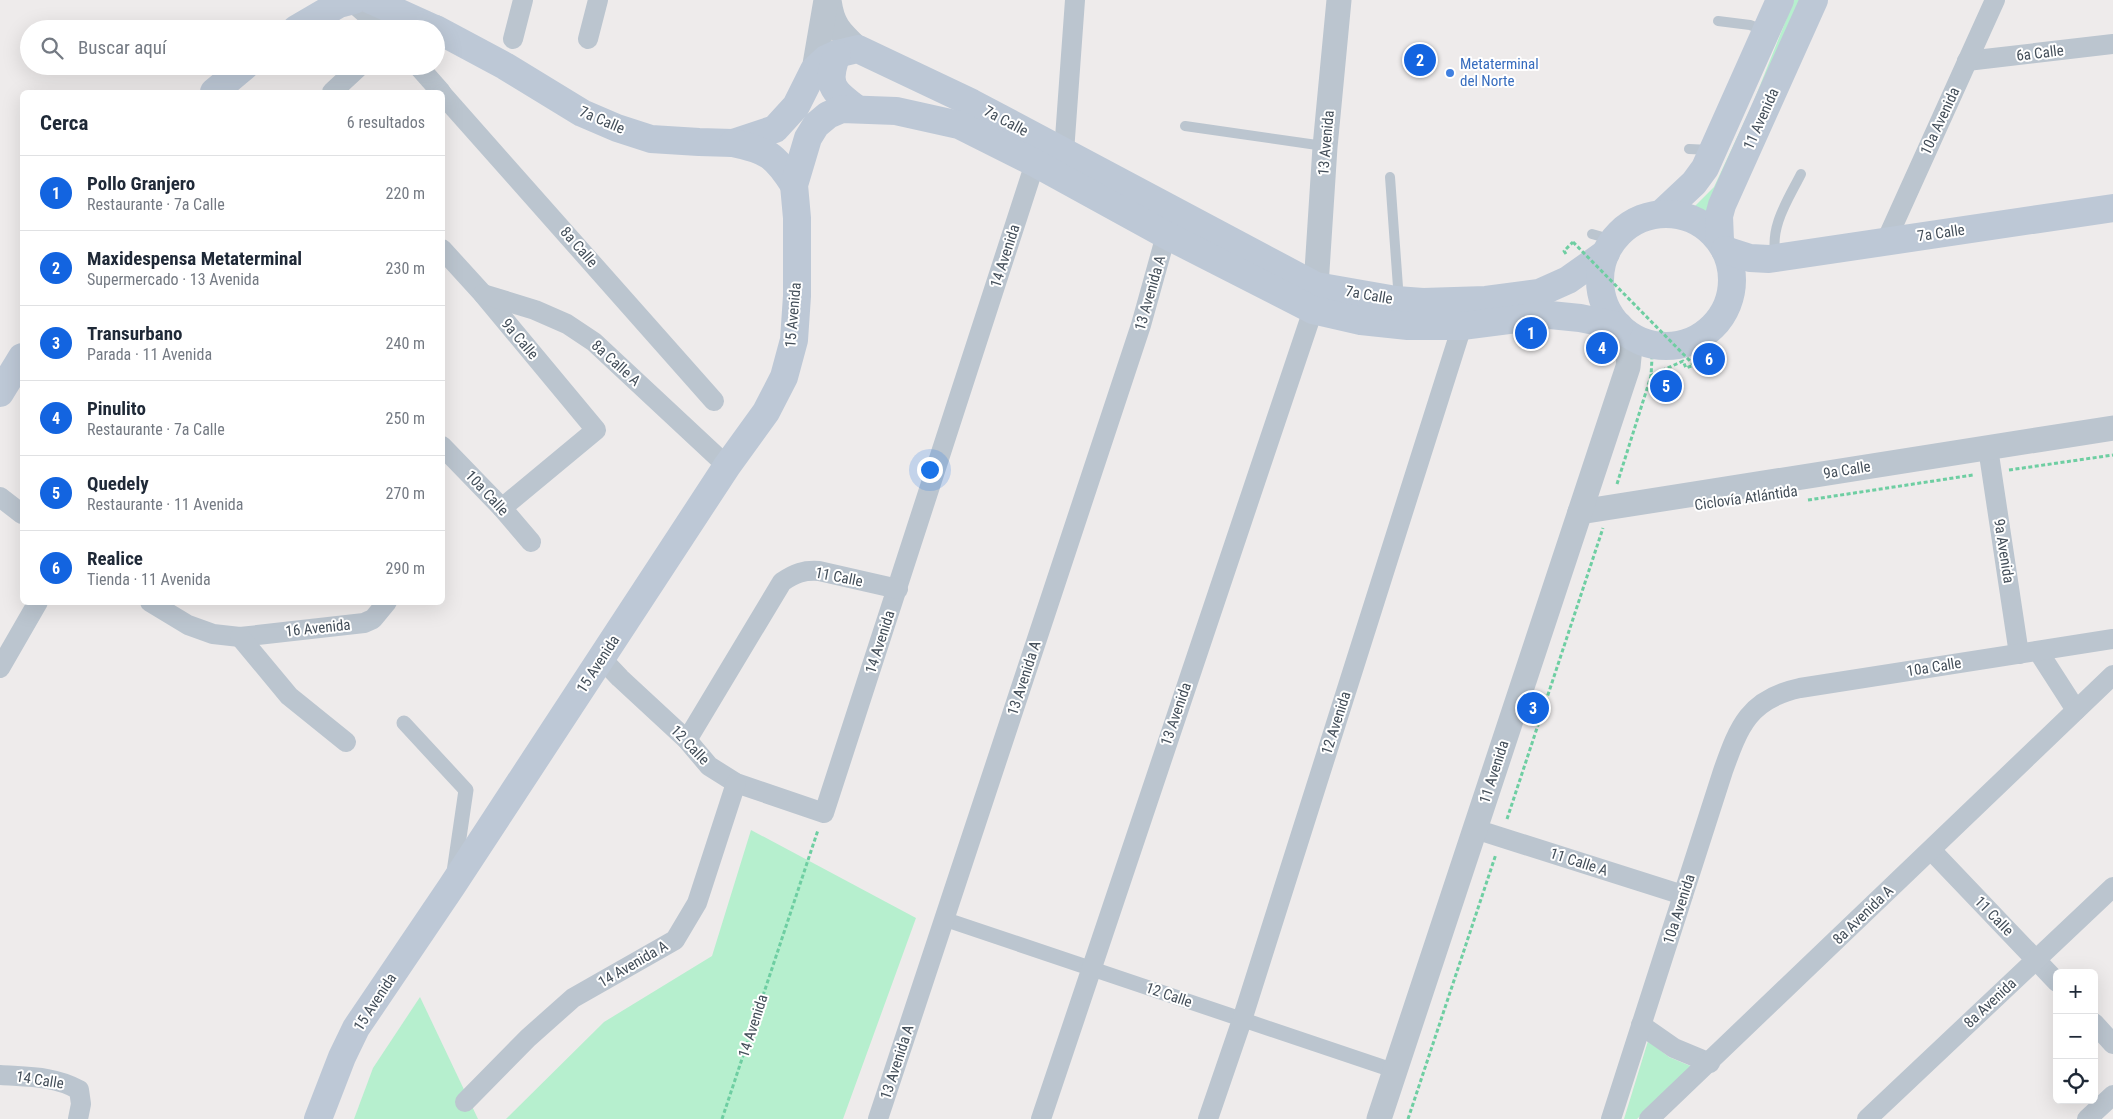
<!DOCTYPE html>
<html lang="es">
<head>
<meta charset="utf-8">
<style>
	body { margin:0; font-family:"Roboto Condensed",sans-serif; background:#f6f6f7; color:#1f2937 }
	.controls { position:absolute; right:15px; bottom:15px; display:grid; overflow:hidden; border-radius:8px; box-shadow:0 5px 20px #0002 }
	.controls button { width:45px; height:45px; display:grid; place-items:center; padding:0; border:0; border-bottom:1px solid #e0e1e3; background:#fff; color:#1f2937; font:25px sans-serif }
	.you { position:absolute; left:929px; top:469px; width:18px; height:18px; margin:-12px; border:4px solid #fff; border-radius:50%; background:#1a73e8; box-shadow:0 0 0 8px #1a73e833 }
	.badge { display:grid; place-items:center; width:32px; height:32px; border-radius:50%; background:#1364e0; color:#fff; font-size:16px; font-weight:700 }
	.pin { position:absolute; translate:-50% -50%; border:2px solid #fff; box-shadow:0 1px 5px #0006 }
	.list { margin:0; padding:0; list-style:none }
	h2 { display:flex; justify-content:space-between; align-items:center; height:65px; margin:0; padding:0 20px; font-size:21px }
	h2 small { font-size:16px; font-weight:400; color:#747a83 }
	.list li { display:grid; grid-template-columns:32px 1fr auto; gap:15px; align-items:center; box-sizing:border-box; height:75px; padding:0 20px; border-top:1px solid #e0e1e3 }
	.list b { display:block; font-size:19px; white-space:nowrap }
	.list p { margin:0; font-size:16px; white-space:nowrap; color:#747a83 }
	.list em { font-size:16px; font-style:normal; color:#747a83 }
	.icon { flex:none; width:28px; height:28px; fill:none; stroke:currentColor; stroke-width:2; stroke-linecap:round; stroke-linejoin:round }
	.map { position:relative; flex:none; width:2113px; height:1119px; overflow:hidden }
	.search { position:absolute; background:#fff; box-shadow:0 5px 20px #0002; left:20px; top:20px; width:425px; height:55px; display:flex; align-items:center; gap:12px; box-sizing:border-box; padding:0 18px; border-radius:28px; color:#747a83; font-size:19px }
	.panel { position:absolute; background:#fff; box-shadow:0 5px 20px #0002; left:20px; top:90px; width:425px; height:515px; border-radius:8px }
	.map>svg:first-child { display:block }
	.green { fill:#b6efce }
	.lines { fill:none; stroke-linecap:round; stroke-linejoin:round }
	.path { stroke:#6ecea2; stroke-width:3; stroke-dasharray:4 2.5; stroke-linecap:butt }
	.service { stroke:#bbc5cf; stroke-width:10 }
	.pedestrian { stroke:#bbc5cf; stroke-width:15 }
	.minor { stroke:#bbc5cf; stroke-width:20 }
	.tertiary { stroke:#bbc5cf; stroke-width:25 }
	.secondary { stroke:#bdc8d6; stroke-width:28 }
	.path-bridge { stroke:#6ecea2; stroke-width:3; stroke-dasharray:4 2.5; stroke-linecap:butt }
	.shop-dot { fill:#3f7fe0; stroke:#fff; stroke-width:2 }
	.labels { text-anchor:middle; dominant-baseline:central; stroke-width:4; stroke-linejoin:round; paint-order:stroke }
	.street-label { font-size:15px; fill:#434e59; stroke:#fff }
	.shop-label { font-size:15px; fill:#366cbe; stroke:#fff; text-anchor:start }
</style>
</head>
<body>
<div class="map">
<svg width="2113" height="1119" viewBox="0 0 2113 1119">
	<rect width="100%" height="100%" fill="#eeebeb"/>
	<g class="green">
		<polygon points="1794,0 1802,0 1710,215 1702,210 1693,208 1714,187 1753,103"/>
		<polygon points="751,830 916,918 843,1119 506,1119 604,1022 712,956"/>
		<polygon points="420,997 478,1119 354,1119 373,1068"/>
		<polygon points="1648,1041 1669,1057 1693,1067 1637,1119 1624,1119"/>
	</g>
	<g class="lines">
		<g class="path">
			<polyline points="1566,254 1564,251 1573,242"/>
			<polyline points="1650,376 1683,361 1686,368 1694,365"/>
			<polyline points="2009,470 2113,455"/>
			<polyline points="1617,484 1651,376 1652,358"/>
			<polyline points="1808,500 1973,475"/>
			<polyline points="1507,819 1603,528"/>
			<polyline points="722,1119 818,830"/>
			<polyline points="1408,1119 1496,854"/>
		</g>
		<g class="service">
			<polyline points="1718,21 1750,25 1766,31"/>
			<polyline points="1185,126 1324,146"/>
			<polyline points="1689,149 1711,150"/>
			<polyline points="1390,177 1398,287 1396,299"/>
			<polyline points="1592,234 1613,240"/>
			<path d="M1776,257c-7,-30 12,-57 25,-83"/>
		</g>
		<g class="pedestrian">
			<polyline points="404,723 466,790 454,872"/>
			<polyline points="944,919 1395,1071"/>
		</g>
		<g class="minor">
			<polyline points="351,1 383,29"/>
			<polyline points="513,39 523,0"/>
			<polyline points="588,39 598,0"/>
			<polyline points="1967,61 2113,44"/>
			<polyline points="418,66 441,92"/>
			<polyline points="332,92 360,66"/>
			<polyline points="442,94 714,401"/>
			<polyline points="1064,152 1075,0"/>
			<polyline points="1886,241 1995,0"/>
			<polyline points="442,249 483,294 596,430 502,508"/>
			<polyline points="483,294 535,310 567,324 594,342 727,466"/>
			<polyline points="442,446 502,508 531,542"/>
			<polyline points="1988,448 2019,654"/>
			<polyline points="0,497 22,514"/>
			<polyline points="150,602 188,625 213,634 240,637 364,623 373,619 387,602"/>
			<polyline points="240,637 289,696 346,742"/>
			<polyline points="2038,651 2076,710"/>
			<polyline points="602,659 620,678 687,740 709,766 736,783 824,813 1035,163"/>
			<polyline points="0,668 38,602"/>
			<path d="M687,740l95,-158c13,-9 22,-12 37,-11l79,18"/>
			<polyline points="1475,829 1683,895"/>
			<polyline points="1931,850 2057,982"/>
			<polyline points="2094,1023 2113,1044"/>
			<polyline points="1641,1025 1674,1048 1710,1063"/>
			<path d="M0,1075c27,2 55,1 79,15l2,14 -3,15"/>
			<polyline points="465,1102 528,1038 573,998 675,940 697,903 736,783"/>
			<polyline points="878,1119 1141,325 1166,235"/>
			<polyline points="1041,1119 1313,310"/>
			<polyline points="1208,1119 1242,1020 1462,326"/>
			<path d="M1611,1119l112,-348c16,-45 26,-72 77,-83l313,-49"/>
			<polyline points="1649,1119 2113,675"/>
			<polyline points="1867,1119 2113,887"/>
			<polyline points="2087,1119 2113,1095"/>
		</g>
		<g class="tertiary">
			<path d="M829,0c3,25 11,32 29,49"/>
			<polyline points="814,70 826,0"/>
			<polyline points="1316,286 1325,147 1339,0"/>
			<polyline points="1580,512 2113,428"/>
			<polyline points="1379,1119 1628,367 1630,347 1627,332"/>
		</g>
		<g class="secondary">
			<polyline points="371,0 435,29"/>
			<polyline points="296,29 339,4 354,0"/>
			<polyline points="436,29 505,66 582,113 617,128 651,139 699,142 733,143 775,129 796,106 814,70 826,59 837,54 858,49 972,103 1316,286 1396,300 1423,302 1486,300 1539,293 1568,280 1606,253"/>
			<path d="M837,54c-11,30 -6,36 20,55"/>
			<polyline points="214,92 245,66"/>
			<path d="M733,143c34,7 42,12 61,42"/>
			<polyline points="1661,214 1694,183 1705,168 1780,0"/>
			<circle cx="1666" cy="280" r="66"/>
			<polyline points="1720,241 1719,216 1722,205 1814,0"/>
			<polyline points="1725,250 1750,258 1769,259 2113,208"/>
			<polyline points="0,393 22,357"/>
			<polyline points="318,1119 342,1057 356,1028 452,886 727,466 766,412 784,377 794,340 797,296 797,218 794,185 808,138 816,125 828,115 842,109 896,111 959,125 1035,163 1166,235 1313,310 1361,321 1408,326 1462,326 1550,315 1580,318 1619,326"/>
		</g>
		<polyline class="path-bridge" points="1573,242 1694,365"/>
	</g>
	<circle class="shop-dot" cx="1450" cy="73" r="5"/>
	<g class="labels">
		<g class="street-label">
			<text transform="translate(2040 53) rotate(-7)">6a Calle</text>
			<text transform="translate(1761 119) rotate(-66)">11 Avenida</text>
			<text transform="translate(602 120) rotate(23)">7a Calle</text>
			<text transform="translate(1006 121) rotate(28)">7a Calle</text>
			<text transform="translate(1940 121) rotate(-65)">10a Avenida</text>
			<text transform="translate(1326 143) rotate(-85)">13 Avenida</text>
			<text transform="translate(1941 233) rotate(-8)">7a Calle</text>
			<text transform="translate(579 247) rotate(49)">8a Calle</text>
			<text transform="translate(1005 256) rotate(-72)">14 Avenida</text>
			<text transform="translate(1150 293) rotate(-74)">13 Avenida A</text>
			<text transform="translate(1369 295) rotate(10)">7a Calle</text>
			<text transform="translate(793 315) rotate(-85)">15 Avenida</text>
			<text transform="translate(520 339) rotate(50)">9a Calle</text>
			<text transform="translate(616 363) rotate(42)">8a Calle A</text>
			<text transform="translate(1847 470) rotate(-9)">9a Calle</text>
			<text transform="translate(487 493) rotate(47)">10a Calle</text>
			<text transform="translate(1746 498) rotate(-8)">Ciclovía Atlántida</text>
			<text transform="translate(2004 551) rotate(81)">9a Avenida</text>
			<text transform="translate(839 577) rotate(11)">11 Calle</text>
			<text transform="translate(318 628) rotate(-6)">16 Avenida</text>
			<text transform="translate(880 642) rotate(-72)">14 Avenida</text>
			<text transform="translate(598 664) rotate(-57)">15 Avenida</text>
			<text transform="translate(1934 667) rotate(-9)">10a Calle</text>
			<text transform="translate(1024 678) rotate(-72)">13 Avenida A</text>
			<text transform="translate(1176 714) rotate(-71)">13 Avenida</text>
			<text transform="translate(1336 723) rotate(-72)">12 Avenida</text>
			<text transform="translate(690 745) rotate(46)">12 Calle</text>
			<text transform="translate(1494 772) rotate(-72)">11 Avenida</text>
			<text transform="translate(1579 862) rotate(18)">11 Calle A</text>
			<text transform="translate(1679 909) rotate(-72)">10a Avenida</text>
			<text transform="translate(1863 915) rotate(-44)">8a Avenida A</text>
			<text transform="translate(1994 916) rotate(46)">11 Calle</text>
			<text transform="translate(633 964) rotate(-30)">14 Avenida A</text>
			<text transform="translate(1169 995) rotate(19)">12 Calle</text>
			<text transform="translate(375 1002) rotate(-57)">15 Avenida</text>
			<text transform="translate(1990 1003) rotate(-43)">8a Avenida</text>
			<text transform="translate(753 1026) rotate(-72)">14 Avenida</text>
			<text transform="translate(897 1062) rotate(-72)">13 Avenida A</text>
			<text transform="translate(40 1080) rotate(9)">14 Calle</text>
		</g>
		<g class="shop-label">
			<text x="1460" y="64">Metaterminal<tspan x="1460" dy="17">del Norte</tspan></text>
		</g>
	</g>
</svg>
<div class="controls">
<button>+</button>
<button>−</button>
<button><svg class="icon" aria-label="locate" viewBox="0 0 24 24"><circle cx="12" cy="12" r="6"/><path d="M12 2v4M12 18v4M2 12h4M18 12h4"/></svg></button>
</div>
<div class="you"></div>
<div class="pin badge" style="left:1531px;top:333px">1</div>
<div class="pin badge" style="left:1420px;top:60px">2</div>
<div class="pin badge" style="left:1533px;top:708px">3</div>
<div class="pin badge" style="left:1602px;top:348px">4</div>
<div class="pin badge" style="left:1666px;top:386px">5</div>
<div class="pin badge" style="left:1709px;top:359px">6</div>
<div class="search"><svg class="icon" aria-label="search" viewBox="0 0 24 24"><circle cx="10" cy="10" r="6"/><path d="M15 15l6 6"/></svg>Buscar aquí</div>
<section class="panel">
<h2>Cerca<small>6 resultados</small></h2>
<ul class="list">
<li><span class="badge">1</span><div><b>Pollo Granjero</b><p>Restaurante · 7a Calle</p></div><em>220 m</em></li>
<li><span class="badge">2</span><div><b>Maxidespensa Metaterminal</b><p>Supermercado · 13 Avenida</p></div><em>230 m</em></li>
<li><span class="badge">3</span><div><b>Transurbano</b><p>Parada · 11 Avenida</p></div><em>240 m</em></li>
<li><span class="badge">4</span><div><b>Pinulito</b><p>Restaurante · 7a Calle</p></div><em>250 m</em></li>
<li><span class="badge">5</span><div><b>Quedely</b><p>Restaurante · 11 Avenida</p></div><em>270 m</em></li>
<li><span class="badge">6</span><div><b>Realice</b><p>Tienda · 11 Avenida</p></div><em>290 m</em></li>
</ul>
</section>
</div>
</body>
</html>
